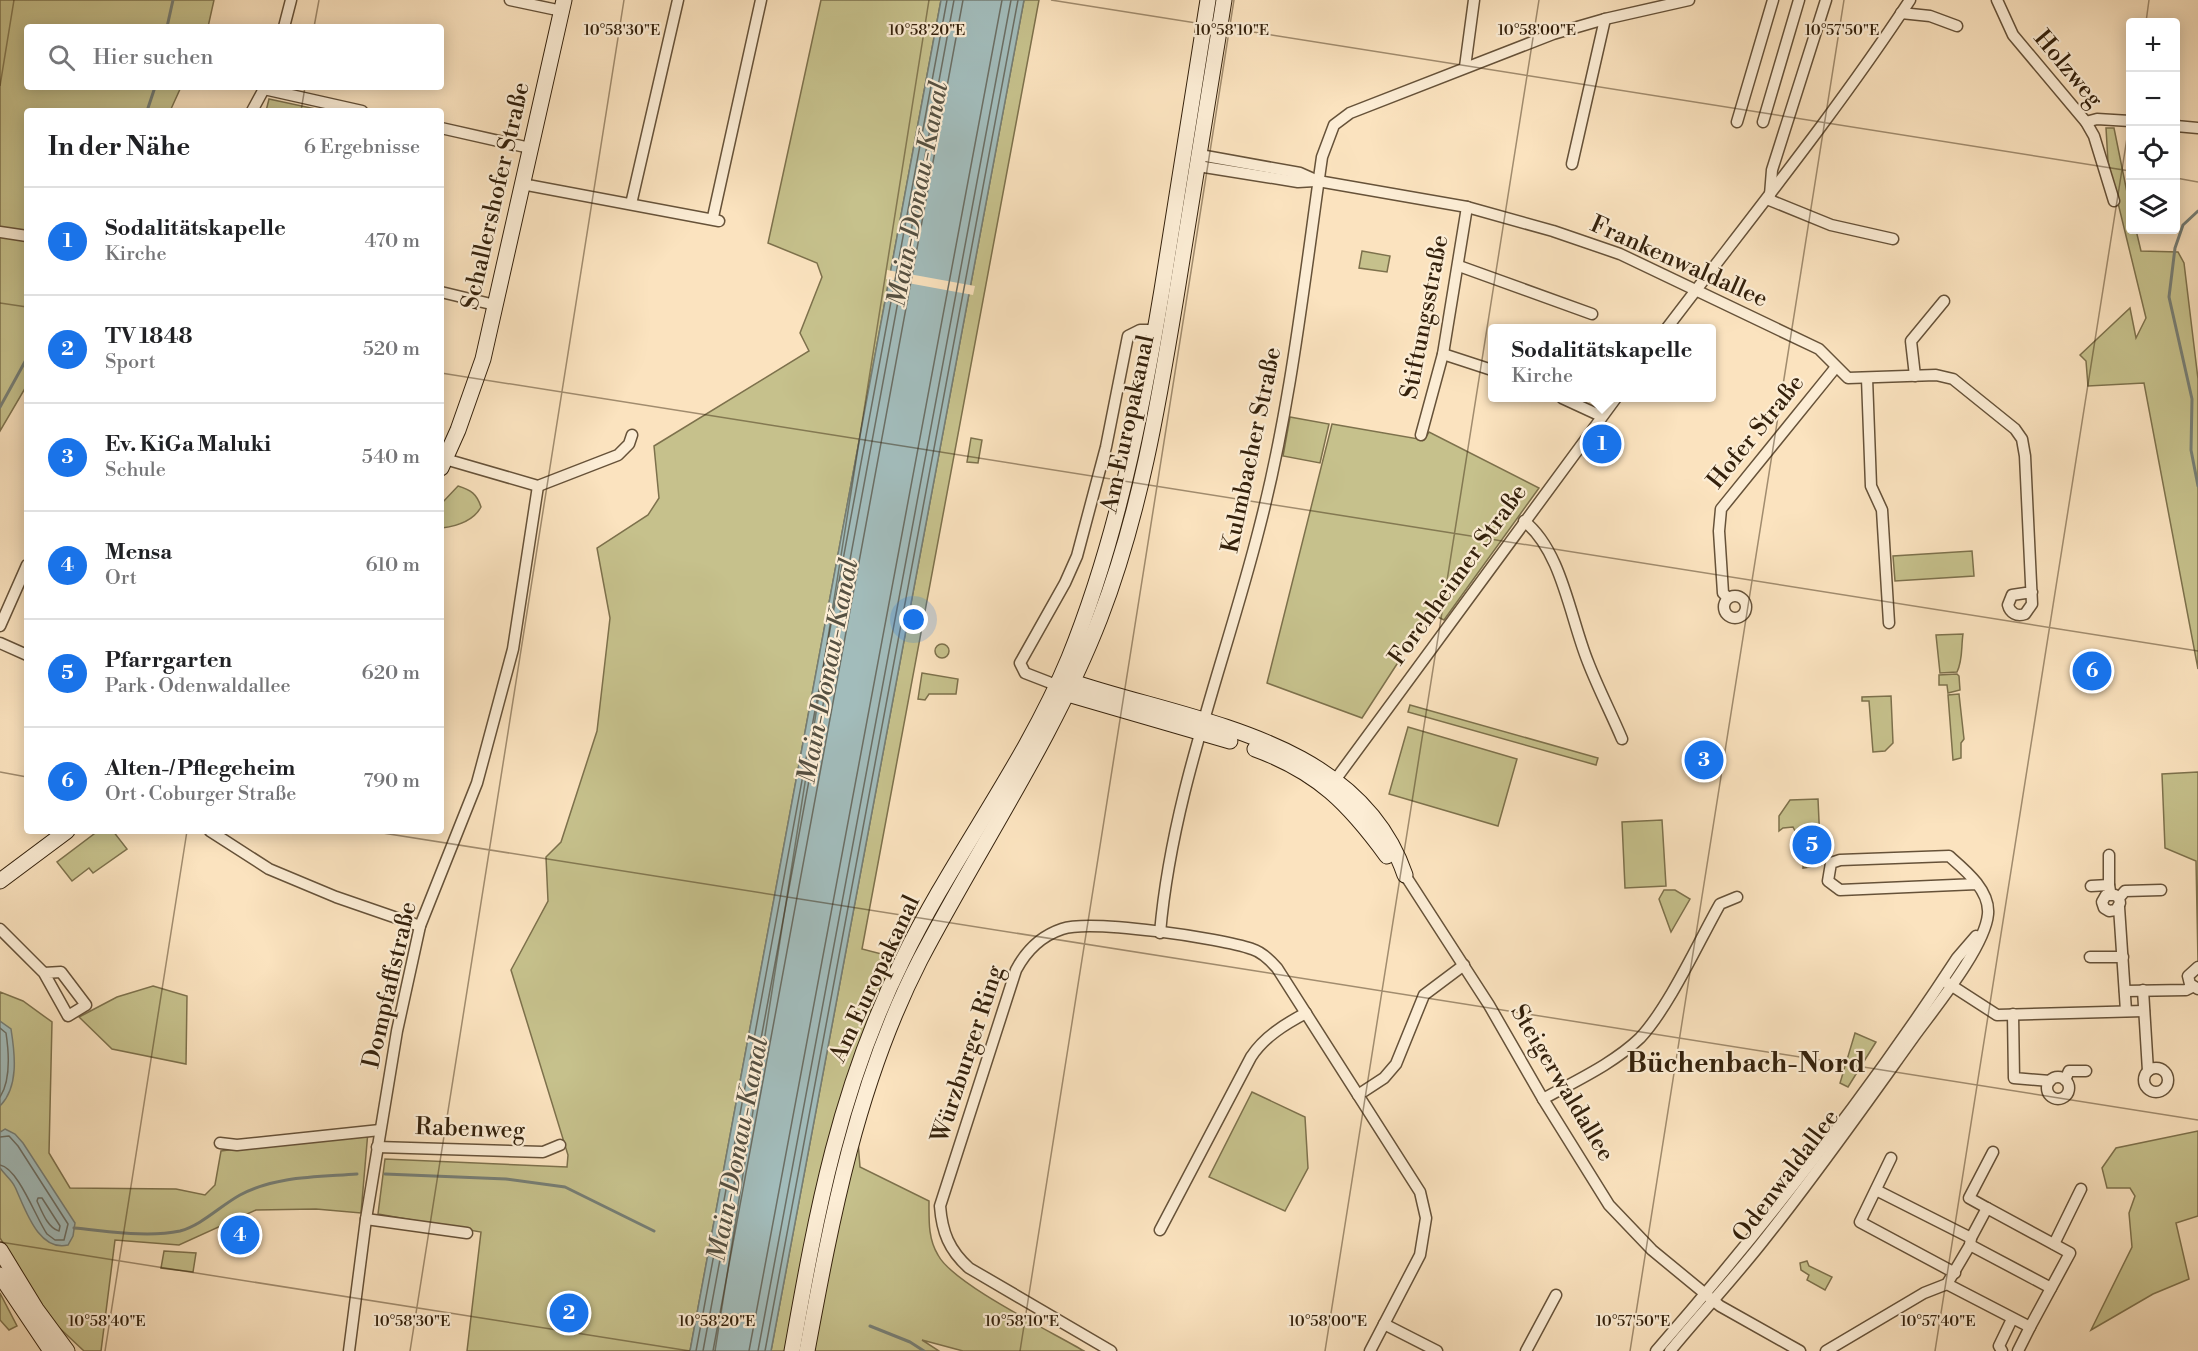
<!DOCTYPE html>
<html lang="de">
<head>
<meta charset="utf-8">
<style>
	body { margin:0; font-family:"Libre Bodoni",serif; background:#f6f6f6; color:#202124 }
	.controls { position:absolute; right:18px; top:18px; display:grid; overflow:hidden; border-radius:6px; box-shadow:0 3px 15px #0003 }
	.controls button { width:54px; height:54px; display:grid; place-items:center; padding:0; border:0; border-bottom:2px solid #e0e0e0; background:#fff; color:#202124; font:30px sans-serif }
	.you { position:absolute; left:914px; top:620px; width:21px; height:21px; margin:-15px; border:4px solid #fff; border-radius:50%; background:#1a73e8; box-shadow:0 0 0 9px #1a73e833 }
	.badge { display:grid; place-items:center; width:39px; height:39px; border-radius:50%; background:#1a73e8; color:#fff; font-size:20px; font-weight:700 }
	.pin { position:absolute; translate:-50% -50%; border:3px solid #fff; box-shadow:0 2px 6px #0006 }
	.popup { position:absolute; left:1488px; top:324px; width:228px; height:78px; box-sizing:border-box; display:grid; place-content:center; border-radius:6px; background:#fff; filter:drop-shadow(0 2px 4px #0005); font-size:20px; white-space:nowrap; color:#757577 }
	.popup b { font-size:22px; color:#202124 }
	.popup::after { content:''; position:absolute; left:50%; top:100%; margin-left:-12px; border:12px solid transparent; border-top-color:#fff }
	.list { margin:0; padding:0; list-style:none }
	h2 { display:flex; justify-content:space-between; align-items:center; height:78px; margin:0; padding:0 24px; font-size:26px }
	h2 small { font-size:20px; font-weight:400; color:#757577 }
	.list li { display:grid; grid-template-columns:39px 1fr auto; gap:18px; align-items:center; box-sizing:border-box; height:108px; padding:0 24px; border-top:2px solid #e0e0e0 }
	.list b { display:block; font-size:22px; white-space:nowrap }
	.list p { margin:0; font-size:20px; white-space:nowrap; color:#757577 }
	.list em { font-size:20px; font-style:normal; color:#757577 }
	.icon { flex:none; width:33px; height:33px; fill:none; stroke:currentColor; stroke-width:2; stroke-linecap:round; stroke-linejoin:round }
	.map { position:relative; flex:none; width:2198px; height:1351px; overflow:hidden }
	.search { position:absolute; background:#fff; box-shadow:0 3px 15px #0003; left:24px; top:24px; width:420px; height:66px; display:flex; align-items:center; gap:15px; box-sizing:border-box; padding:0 21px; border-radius:6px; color:#757577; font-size:22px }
	.panel { position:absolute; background:#fff; box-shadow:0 3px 15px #0003; left:24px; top:108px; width:420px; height:726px; border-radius:6px }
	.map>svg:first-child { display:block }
	.green { fill:#c6c18c; stroke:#7d714c; stroke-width:1.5 }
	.water { fill:#a2bcbb; stroke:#767e75; stroke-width:1.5 }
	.pier { fill:#fbe3bf }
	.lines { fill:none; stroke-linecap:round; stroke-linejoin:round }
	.shore { stroke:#6b6e64; stroke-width:1.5 }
	.stream { stroke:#767e75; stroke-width:3 }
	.street-casing { stroke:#665239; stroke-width:13 }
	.secondary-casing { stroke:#34210c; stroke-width:17 }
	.street { stroke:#fcedd5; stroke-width:10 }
	.secondary { stroke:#fcedd5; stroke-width:15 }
	.ticks { fill:none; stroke:#34210c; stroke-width:1.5; stroke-opacity:0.45 }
	.labels { text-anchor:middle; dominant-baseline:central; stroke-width:4.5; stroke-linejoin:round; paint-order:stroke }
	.street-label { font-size:24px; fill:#34210c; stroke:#fcedd5 }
	.water-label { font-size:26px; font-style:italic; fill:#555041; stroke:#fcedd5 }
	.quarter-label { font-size:27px; font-weight:bold; fill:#34210c; stroke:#fcedd5 }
	.ticks-label { font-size:15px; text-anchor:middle; fill:#34210c; stroke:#fcedd5; stroke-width:4.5; stroke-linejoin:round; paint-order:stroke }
</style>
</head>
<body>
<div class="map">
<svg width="2198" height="1351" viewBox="0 0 2198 1351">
	<rect width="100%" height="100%" fill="#fbe3bf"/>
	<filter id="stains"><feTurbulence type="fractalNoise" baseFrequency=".00333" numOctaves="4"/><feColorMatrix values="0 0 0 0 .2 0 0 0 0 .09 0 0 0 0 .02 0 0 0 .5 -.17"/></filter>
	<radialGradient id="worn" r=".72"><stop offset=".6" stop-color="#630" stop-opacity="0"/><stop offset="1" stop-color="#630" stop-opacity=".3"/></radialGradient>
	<g class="green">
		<polygon points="0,0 214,0 208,27 27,27 27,87 181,87 171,109 165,111 27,111 27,385 0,431"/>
		<polygon points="821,0 941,0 690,1351 467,1351 481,1232 378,1214 385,1159 567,1167 568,1155 511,970 548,901 546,857 561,842 597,731 610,618 597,548 648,515 659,498 654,446 809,351 800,333 822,277 817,263 768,243"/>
		<path d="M1024,0h15l-177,949 35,9 -45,106 8,103 69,34c0,19 -1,38 9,54 15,29 114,77 146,96h-121l-41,-11 17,11h-168z"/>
		<polygon points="269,99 316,109 316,111 266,111"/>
		<polygon points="2106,128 2114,128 2130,207 2130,230 2136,230 2141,251 2178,252 2184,263 2198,379 2198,669 2144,383 2088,386 2086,361 2080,355 2130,308 2136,338 2146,318 2108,162"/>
		<polygon points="1362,251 1390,256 1387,272 1359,268"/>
		<polygon points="1290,417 1329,424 1320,463 1283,456"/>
		<polygon points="1332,424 1424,440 1429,432 1539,488 1444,620 1430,613 1362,718 1267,683"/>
		<polygon points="971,438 982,440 978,463 967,462"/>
		<path d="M458,486c13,4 19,8 23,21 -7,13 -24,19 -39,21l-1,-24z"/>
		<polygon points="1972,551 1974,576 1895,581 1893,556"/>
		<path d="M1963,634c-2,13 0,26 -6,38l-17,1 -4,-38z"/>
		<circle cx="942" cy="651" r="7"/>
		<polygon points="922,673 958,679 956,694 929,694 925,700 918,699"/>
		<polygon points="1957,674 1959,676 1960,690 1948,693 1947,685 1939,685 1939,675"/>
		<polygon points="1959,694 1964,739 1961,743 1961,758 1953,760 1948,695"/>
		<polygon points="1891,696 1893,743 1885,751 1873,752 1869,701 1862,701 1862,697"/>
		<polygon points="1410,705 1598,758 1596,765 1408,712"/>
		<polygon points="1408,727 1517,759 1498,826 1389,794"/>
		<polygon points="2198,772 2198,963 2196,861 2165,848 2162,774"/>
		<polygon points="1818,799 1821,865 1803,868 1803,830 1795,831 1793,827 1783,828 1779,831 1779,816 1790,800"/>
		<polygon points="1662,820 1666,886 1625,888 1622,822"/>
		<polygon points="98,831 113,831 127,849 93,873 89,868 72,881 57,862"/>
		<polygon points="1664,890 1675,890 1690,899 1671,932 1659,899"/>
		<polygon points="153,986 187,996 186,1064 112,1049 79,1017 117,997"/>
		<polygon points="0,992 23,1001 52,1022 49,1153 70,1188 176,1189 205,1195 215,1185 221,1151 368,1131 361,1213 316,1209 256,1210 179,1245 115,1240 101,1351 84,1351 52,1321 0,1238"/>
		<polygon points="1855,1033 1876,1042 1848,1087 1840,1083"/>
		<polygon points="1252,1092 1305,1117 1308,1168 1285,1211 1209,1177"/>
		<polygon points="2198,1131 2198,1216 2176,1223 2189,1279 2153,1294 2091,1330 2132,1247 2129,1213 2135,1196 2130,1188 2107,1188 2102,1168 2116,1148"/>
		<polygon points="164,1251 196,1253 193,1272 161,1268"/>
		<polygon points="1807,1261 1809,1266 1832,1277 1825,1290 1807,1280 1809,1275 1801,1270 1800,1263"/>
		<polygon points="0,1293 17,1326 9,1330 0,1320"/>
	</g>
	<g class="water">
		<polygon points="941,0 1024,0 771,1351 690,1351"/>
		<path d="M0,1021l11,8c4,25 8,58 -11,77z"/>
		<path d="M5,1129l10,5 8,9 52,80 -2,13 -5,9c-30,7 -43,-37 -53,-58 -3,-7 -10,-12 -15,-19v-36z"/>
	</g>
	<polygon class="pier" points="887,270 975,286 973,295 886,279"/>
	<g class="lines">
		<g class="shore">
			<path d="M0,1028l6,5c3,20 5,47 -6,64"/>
			<path d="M0,1137l9,-1 9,10 50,78 -4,16h-9l-8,-6c-11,-16 -29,-66 -47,-69"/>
			<path d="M38,1198h4l18,28 -1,5c-11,-3 -17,-19 -22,-30z"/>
			<polyline points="696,1351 947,0"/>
			<polyline points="703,1351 954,0"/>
			<polyline points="713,1351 963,0"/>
			<polyline points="749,1351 1002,0"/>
			<polyline points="758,1351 1011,0"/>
			<polyline points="765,1351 1018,0"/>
		</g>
		<g class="stream">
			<polyline points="167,27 173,0"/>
			<polyline points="147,111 155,87"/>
			<polyline points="2198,211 2183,225 2175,248 2169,297 2192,399 2191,450 2198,486"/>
			<polyline points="0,407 27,358"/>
			<polyline points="385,1174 506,1179 565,1187 654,1231"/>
			<path d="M74,1228c34,3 73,10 106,3 22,-6 40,-25 60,-36 35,-19 77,-18 117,-21"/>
			<polyline points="870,1326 910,1342 924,1351"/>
		</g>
		<g class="street-casing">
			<g id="street">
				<polyline points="510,0 562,11"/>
				<polyline points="1997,0 2013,35 2086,122 2094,136 2114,201"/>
				<polyline points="1901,13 1930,16 1957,26"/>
				<polyline points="284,27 291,0"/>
				<polyline points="1465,67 1474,0"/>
				<polyline points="264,89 362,111"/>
				<polyline points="252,111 265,87"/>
				<polyline points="1737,122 1773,0"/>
				<polyline points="1763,122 1799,0"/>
				<polyline points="2086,122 2097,119 2130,121"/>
				<polyline points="2176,126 2198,128"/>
				<polyline points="441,128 530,148"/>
				<path d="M1200,155l100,18 18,8 149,26 86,24 67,23 199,95 29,29 88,-3 17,4 62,50 7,10 3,17 7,148 -7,10c-8,3 -15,-1 -17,-9l4,-10 20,-3"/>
				<polyline points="1572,164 1605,19"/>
				<polyline points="1198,166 1298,182 1315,181"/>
				<polyline points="522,184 719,221"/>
				<polyline points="1770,195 1772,170 1826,0"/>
				<polyline points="1767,199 1831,225 1893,239"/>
				<polyline points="631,204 678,0"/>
				<polyline points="713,217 761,0"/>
				<polyline points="0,232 27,236"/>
				<polyline points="1459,266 1592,314"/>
				<polyline points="441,292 495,305"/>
				<path d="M1667,328c82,-108 168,-214 243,-328"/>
				<polyline points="1443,354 1492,370"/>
				<polyline points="1915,376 1911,341 1944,301"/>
				<polyline points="1867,378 1871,486 1882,510 1889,623"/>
				<polyline points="1562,398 1601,416"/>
				<polyline points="1421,435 1443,354 1467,207"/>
				<polyline points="445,459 538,486 618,455 629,444 632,435"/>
				<path d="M1524,521c38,30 46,97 64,141 10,26 23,51 34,77"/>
				<circle cx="1735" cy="607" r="11"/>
				<polyline points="1728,598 1723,593 1719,531 1721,509 1836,367"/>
				<polyline points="0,626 27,565"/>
				<polyline points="0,643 27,655"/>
				<polyline points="1056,685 1025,673 1020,663 1065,583 1077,556 1106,447 1128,336 1140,330 1155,330"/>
				<polyline points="1330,787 1616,398"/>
				<polyline points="210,831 269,869 336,897 420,926"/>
				<polyline points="2109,855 2109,885"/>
				<polyline points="1405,875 1489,1005 1543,1099 1609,1205 1652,1250 1720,1306 1800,1351"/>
				<polyline points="2091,886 2109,885 2110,891"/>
				<polyline points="2119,898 2115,895 2106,895 2102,902 2104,908 2109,911 2116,910 2120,903 2119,898 2125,891 2161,890"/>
				<polyline points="2119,907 2126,1011"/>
				<polyline points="0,929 44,973 61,972 86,1005 68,1016 44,973"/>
				<path d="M1160,933c12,-139 65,-270 99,-404 32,-123 45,-247 63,-372l12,-32 16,-12 203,-79 52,-15 84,-19"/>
				<polyline points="2090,957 2123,957"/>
				<polyline points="1946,982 1997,1015 2144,1011"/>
				<polyline points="2198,989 2190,984 2188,976 2198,967"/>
				<polyline points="2143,990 2148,1071"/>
				<polyline points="2125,991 2186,990 2192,987"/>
				<polyline points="2013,1014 2014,1078 2050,1081"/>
				<circle cx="2156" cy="1080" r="12"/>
				<circle cx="2058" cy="1088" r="11"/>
				<polyline points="2065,1080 2069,1071 2086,1071"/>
				<polyline points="1358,1095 1384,1078 1396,1064 1424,995 1464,965"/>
				<path d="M1543,1099c32,-18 70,-35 97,-61 29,-31 58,-95 80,-134l17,-7"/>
				<polyline points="220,1143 237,1145 380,1130"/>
				<polyline points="377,1147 543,1152 560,1145"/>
				<polyline points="1891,1158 1860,1222 1955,1273"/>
				<polyline points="1876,1190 1971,1238"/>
				<polyline points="1987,1208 1969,1198 1993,1152"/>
				<polyline points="366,1219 467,1233"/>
				<path d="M1160,1230l91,-173c13,-20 34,-33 55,-44"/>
				<polyline points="2054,1244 2081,1189"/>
				<polyline points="1970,1245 2051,1288"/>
				<polyline points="1947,1284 1970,1245 1971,1238 1987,1208 2070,1253 2030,1327"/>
				<polyline points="1384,1324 1437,1351"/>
				<polyline points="349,1351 366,1219 397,1031 420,926 477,783 513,649 538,486"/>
				<path d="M1111,1351l-142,-83c-20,-18 -27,-36 -29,-62l76,-236c10,-19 25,-34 46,-41 29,-10 159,9 190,20 10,3 18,11 25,19l143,224 6,26 -6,37 -50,96"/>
				<polyline points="1526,1351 1556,1295"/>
				<path d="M1656,1351c108,-124 211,-255 301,-393l19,-22"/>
				<path d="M1670,1351c32,-39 66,-75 97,-115 51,-64 98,-131 146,-198 20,-28 72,-90 75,-124 2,-24 -23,-44 -39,-58l-109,4 -9,3 -3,18 12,9 137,-6"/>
				<polyline points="1826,1351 1924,1293 1947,1284 2030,1327 2018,1351"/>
				<polyline points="2002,1351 1999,1346 2012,1319"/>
			</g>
		</g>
		<g class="secondary-casing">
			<g id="secondary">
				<polyline points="441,468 458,430 483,359 564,0"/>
				<path d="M1065,684l8,-2c119,40 285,56 332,193"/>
				<polyline points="1061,689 1068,694 1230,741"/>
				<path d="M1255,749c63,23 94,55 132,107"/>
				<polyline points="0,881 67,831"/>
				<polyline points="0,1250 36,1309 67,1351"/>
				<polyline points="0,1275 51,1351"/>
				<path d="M792,1351c25,-141 47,-262 111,-392 50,-103 122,-195 166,-301 48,-119 72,-242 93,-368 16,-96 31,-193 46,-290"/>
				<path d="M807,1351c25,-135 50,-268 113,-391 60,-115 133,-221 180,-342 40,-104 58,-212 76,-321 16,-99 32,-198 48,-297"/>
			</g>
		</g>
		<use href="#street" class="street"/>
		<use href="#secondary" class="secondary"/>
	</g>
	<path class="ticks" d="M1051,0l1079,171M2146,22l3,-22M314,27l5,-27M0,86l14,-86M301,111l4,-24M2176,178l22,4M0,303l27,4M441,373l1757,278M0,772l27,5M370,831l1828,289M0,1242l690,109M105,1351l82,-520M410,1351l214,-1351M715,1351l214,-1351M1020,1351l214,-1351M1325,1351l214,-1351M1630,1351l214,-1351M1935,1351l195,-1232"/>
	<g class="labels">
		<g class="street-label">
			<text transform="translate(2068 69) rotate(50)">Holzweg</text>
			<text transform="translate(496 196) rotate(-77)">Schallershofer Straße</text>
			<text transform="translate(1679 262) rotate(24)">Frankenwaldallee</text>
			<text transform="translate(1425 317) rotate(-79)">Stiftungsstraße</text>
			<text transform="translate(1128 424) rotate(-78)">Am Europakanal</text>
			<text transform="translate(1756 432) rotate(-51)">Hofer Straße</text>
			<text transform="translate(1252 450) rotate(-78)">Kulmbacher Straße</text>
			<text transform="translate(1458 575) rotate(-54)">Forchheimer Straße</text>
			<text transform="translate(875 979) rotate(-65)">Am Europakanal</text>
			<text transform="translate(390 985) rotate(-77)">Dompfaffstraße</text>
			<text transform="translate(968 1054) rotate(-72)">Würzburger Ring</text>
			<text transform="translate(1562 1083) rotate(59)">Steigerwaldallee</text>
			<text transform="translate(470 1129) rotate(2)">Rabenweg</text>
			<text transform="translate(1786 1176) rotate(-53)">Odenwaldallee</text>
		</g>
		<g class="water-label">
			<text transform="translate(918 194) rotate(-79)">Main-Donau-Kanal</text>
			<text transform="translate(828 671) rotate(-79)">Main-Donau-Kanal</text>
			<text transform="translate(738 1149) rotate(-79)">Main-Donau-Kanal</text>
		</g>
		<g class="quarter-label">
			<text x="1746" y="1064">Büchenbach-Nord</text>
		</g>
	</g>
	<g class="ticks-label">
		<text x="622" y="35">10°58'30"E</text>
		<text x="927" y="35">10°58'20"E</text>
		<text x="1232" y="35">10°58'10"E</text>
		<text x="1537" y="35">10°58'00"E</text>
		<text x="1842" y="35">10°57'50"E</text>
		<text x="107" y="1326">10°58'40"E</text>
		<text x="412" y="1326">10°58'30"E</text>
		<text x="717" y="1326">10°58'20"E</text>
		<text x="1022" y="1326">10°58'10"E</text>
		<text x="1328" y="1326">10°58'00"E</text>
		<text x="1633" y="1326">10°57'50"E</text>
		<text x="1938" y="1326">10°57'40"E</text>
	</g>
	<rect width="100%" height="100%" filter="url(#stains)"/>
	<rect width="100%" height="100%" fill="url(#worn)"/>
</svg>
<div class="controls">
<button>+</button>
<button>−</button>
<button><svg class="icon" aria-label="locate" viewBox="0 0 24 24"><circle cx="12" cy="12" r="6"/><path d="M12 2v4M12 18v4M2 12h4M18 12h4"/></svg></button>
<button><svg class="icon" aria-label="layers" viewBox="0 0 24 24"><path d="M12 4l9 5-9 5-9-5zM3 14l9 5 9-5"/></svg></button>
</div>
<div class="you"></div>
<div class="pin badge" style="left:1602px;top:444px">1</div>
<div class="popup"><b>Sodalitätskapelle</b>Kirche</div>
<div class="pin badge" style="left:569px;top:1313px">2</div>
<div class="pin badge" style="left:1704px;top:760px">3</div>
<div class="pin badge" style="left:240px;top:1235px">4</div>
<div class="pin badge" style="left:1812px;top:845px">5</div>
<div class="pin badge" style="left:2092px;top:671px">6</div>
<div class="search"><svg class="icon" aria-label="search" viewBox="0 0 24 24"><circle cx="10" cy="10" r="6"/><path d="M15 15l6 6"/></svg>Hier suchen</div>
<section class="panel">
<h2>In der Nähe<small>6 Ergebnisse</small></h2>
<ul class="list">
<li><span class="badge">1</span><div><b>Sodalitätskapelle</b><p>Kirche</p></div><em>470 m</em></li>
<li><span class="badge">2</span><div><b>TV 1848</b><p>Sport</p></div><em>520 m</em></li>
<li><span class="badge">3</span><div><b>Ev. KiGa Maluki</b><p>Schule</p></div><em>540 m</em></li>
<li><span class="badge">4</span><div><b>Mensa</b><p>Ort</p></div><em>610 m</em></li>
<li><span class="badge">5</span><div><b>Pfarrgarten</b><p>Park · Odenwaldallee</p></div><em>620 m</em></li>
<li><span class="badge">6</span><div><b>Alten-/ Pflegeheim</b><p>Ort · Coburger Straße</p></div><em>790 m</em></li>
</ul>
</section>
</div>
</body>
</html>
